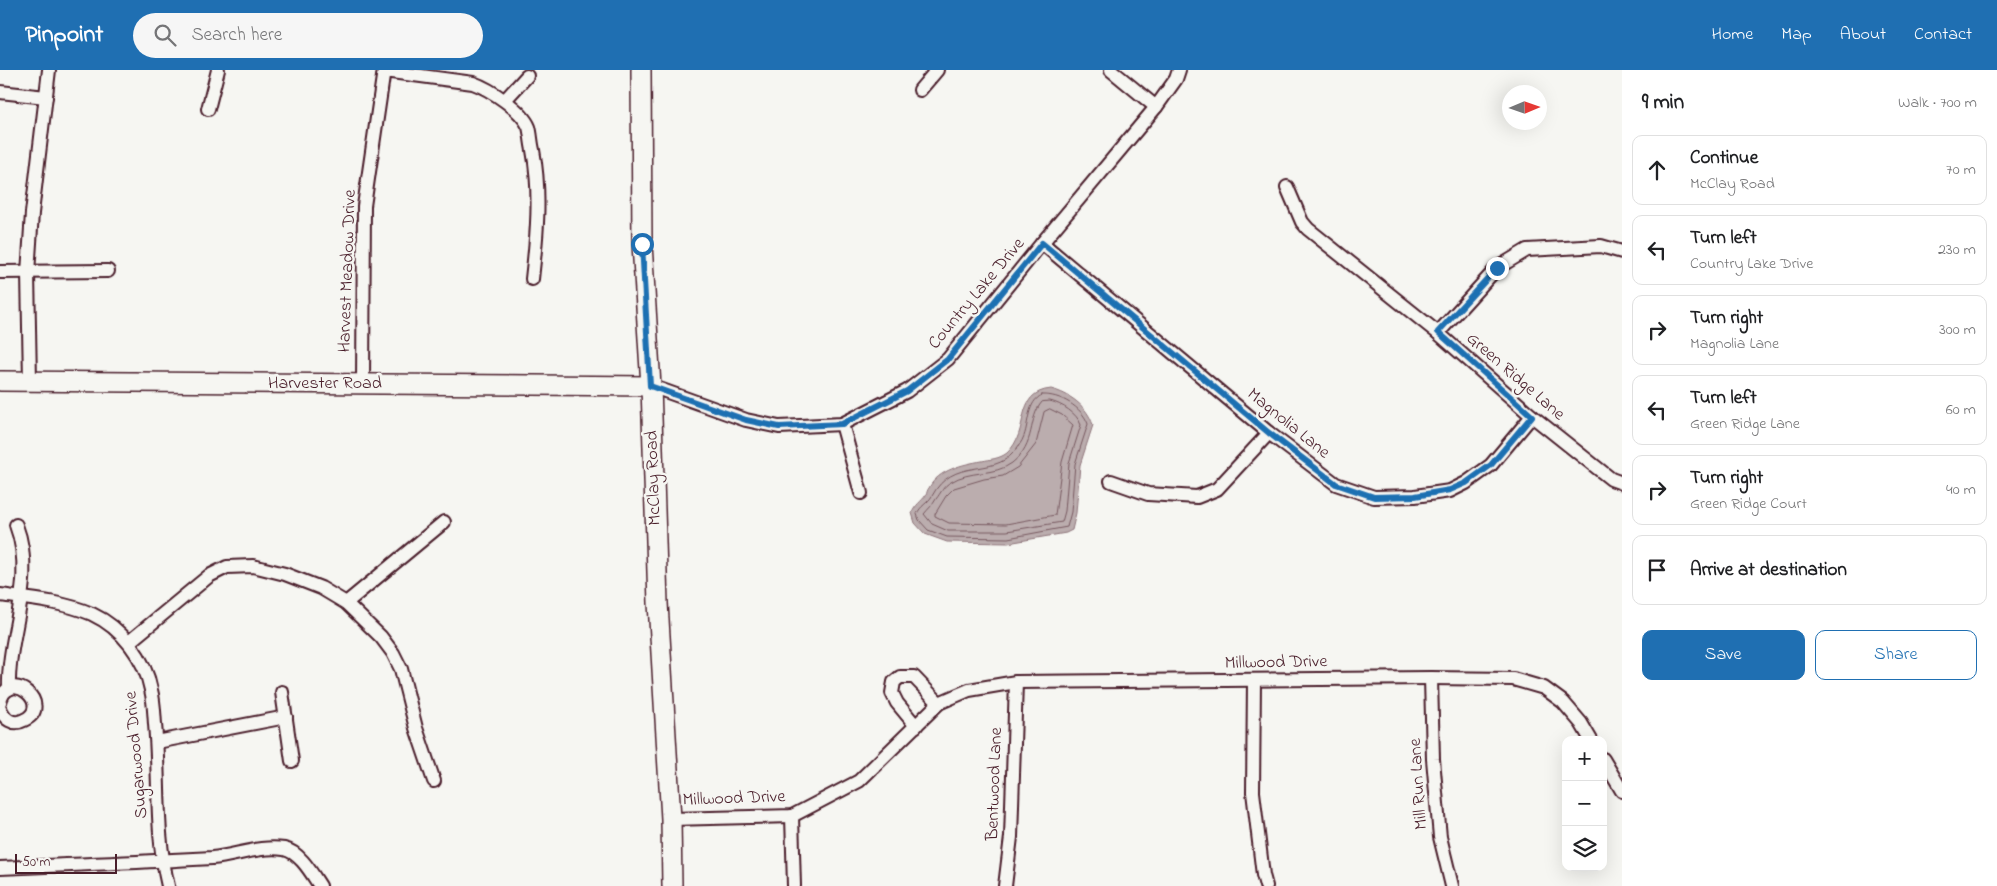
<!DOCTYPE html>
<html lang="en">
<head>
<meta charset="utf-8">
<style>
	body { margin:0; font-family:"Indie Flower",sans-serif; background:#f6f6f6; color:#202124 }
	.controls { position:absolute; right:15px; bottom:15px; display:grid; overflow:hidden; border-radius:10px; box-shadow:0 5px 20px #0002 }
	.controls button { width:45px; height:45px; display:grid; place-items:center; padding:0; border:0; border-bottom:1px solid #e0e0e0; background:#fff; color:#202124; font:25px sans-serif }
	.compass { position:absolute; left:1502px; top:15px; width:45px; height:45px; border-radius:50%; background:#fff; box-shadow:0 5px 20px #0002; rotate:88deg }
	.scale { position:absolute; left:15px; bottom:12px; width:102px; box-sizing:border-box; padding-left:5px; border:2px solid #4a1f2b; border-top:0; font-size:14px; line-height:18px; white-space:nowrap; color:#4a1f2b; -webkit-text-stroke:4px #f6f6f2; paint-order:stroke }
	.stop { position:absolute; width:15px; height:15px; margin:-11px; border:4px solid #1f6fb2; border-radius:50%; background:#fff }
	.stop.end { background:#1f6fb2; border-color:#fff; box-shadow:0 1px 5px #0008 }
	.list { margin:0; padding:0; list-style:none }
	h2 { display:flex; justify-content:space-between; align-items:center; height:65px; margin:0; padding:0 20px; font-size:21px }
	h2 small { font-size:16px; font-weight:400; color:#757577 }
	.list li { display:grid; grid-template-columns:32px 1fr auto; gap:15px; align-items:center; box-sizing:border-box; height:70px; margin:0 10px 10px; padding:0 10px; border:1px solid #e0e0e0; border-radius:10px }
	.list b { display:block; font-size:19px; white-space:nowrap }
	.list p { margin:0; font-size:16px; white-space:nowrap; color:#757577 }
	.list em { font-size:16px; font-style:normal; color:#757577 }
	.actions { display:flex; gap:10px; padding:15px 20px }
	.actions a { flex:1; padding:11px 0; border:1px solid #1f6fb2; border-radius:10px; text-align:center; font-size:18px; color:#1f6fb2 }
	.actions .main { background:#1f6fb2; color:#fff }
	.icon { flex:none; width:28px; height:28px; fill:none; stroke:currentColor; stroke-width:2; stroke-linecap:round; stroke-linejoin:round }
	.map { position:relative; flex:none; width:1622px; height:816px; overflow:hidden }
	header { display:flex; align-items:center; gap:30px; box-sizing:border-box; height:70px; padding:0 25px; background:#1f6fb2; color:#fff }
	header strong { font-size:24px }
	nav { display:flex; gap:28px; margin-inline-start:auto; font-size:18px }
	.search { width:350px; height:45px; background:#f6f6f6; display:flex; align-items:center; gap:12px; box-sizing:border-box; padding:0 18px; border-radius:28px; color:#757577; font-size:19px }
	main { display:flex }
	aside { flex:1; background:#fff }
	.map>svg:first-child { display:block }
	.water { fill:#bbadae; stroke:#8e747a }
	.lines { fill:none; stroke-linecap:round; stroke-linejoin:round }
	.shore { stroke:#77585f; stroke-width:1 }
	.street-casing { stroke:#4a1f2b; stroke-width:16 }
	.secondary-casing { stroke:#4a1f2b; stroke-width:22 }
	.street { stroke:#f6f6f2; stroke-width:12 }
	.secondary { stroke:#f6f6f2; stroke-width:19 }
	.route { stroke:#1f6fb2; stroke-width:6 }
	.labels { text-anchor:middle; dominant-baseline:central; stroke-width:5; stroke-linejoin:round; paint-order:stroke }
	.street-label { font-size:18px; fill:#4a1f2b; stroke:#f6f6f2 }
</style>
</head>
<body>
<header>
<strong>Pinpoint</strong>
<div class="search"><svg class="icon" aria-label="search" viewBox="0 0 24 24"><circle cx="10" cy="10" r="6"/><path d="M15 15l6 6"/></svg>Search here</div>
<nav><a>Home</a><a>Map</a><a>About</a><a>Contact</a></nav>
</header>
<main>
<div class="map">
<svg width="1622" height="816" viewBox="0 0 1622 816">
	<rect width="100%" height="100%" fill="#f6f6f2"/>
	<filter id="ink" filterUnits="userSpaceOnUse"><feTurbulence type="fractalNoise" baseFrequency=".02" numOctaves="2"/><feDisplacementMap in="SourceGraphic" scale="10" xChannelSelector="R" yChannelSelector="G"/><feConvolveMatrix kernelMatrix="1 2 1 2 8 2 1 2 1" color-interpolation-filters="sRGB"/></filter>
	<g filter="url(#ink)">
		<path class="water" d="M1051,319c19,5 36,17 42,36l-13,40 -4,48 -4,17 -6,3 -58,10 -61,-1 -22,-8 -10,-11 -3,-10c3,-8 9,-11 14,-18 1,-2 1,-5 3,-7 9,-18 34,-24 53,-27 9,-2 17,-2 25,-8 24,-22 6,-60 44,-64z"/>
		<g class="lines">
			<g class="shore">
				<path d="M1042,325c18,-1 40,12 46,29l-13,40 -4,48 -4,15 -59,11 -61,-1 -19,-7 -9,-10 -2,-6c3,-8 11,-11 15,-18 21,-40 60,-18 82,-44 3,-4 8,-10 10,-16 5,-13 3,-34 18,-41z"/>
				<path d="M1050,331c12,3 27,12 31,24l-12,38 -4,48 -3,11 -55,9h-59l-16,-7 -8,-10c4,-5 9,-9 12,-15 5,-6 7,-13 15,-17 18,-12 44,-6 61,-19 25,-20 15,-44 30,-61z"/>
				<polygon points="1050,339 1062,345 1073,355 1062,392 1055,445 1006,454 949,453 935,446 935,444 946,426 954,418 984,409 1003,406 1018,397 1036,374 1044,342"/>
			</g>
			<g class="street-casing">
				<g id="street">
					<polyline points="1111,0 1156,37"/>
					<path d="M384,1l89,12c17,6 49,27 56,44 2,7 2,15 4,23 8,43 4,85 -1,129"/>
					<polyline points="920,20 937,0"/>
					<polyline points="0,22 46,27"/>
					<polyline points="505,30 527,6"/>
					<polyline points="208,39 218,0"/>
					<polyline points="1287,117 1302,152 1308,159 1438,263 1532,346 1611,409 1622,413"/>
					<polyline points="1042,173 1269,363 1336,414 1374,427 1415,426 1450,421 1466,413 1491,395 1532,346"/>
					<polyline points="0,202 108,201"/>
					<polyline points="1438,263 1497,198 1527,180 1601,176 1622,182"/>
					<polyline points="30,311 28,203 32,143 49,0"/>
					<polyline points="363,314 364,136 384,0"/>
					<polyline points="651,316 746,350 779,357 842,354 907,321 948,289 1042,173 1156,37 1176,9 1179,0"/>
					<polyline points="842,354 861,423"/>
					<polyline points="1111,411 1148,424 1197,427 1217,419 1269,363"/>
					<path d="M0,525c31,4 64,7 92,19 30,14 53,44 59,76 3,11 3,22 4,34 5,53 0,109 13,162"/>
					<polyline points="346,533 444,452"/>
					<polyline points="129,572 209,506 227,497 253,496 285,504 321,518 346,533 381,567 393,583 401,599 416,658 434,711"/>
					<polyline points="1431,608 1433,689 1440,767 1452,816"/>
					<polyline points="1254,611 1253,722 1263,805 1266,816"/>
					<path d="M9,619c-2,-55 28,-109 7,-164"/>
					<polyline points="282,622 292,691"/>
					<path d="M0,632c9,-36 55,4 24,18 -11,6 -20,-1 -24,-12"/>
					<polyline points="916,656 897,633 892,623 894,612 900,607 914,607 939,633"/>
					<polyline points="157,672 286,647"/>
					<polyline points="1603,689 1622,721"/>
					<polyline points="792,746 794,816"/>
					<polyline points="671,749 792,746 859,711 939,633 969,620 1016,612 1431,608 1513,609 1544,618 1563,632 1581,653 1591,670"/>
					<path d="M0,798c71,-3 142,-6 212,-10 23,-2 49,-13 72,-9 16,3 28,25 36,37"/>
					<polyline points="1005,816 1011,767 1016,612"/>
				</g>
			</g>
			<g class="secondary-casing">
				<g id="secondary">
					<polyline points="641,0 642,174 651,316 658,533 671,749 672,816"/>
					<polyline points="0,311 651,316"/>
				</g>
			</g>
			<use href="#street" class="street"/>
			<use href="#secondary" class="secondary"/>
		</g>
	</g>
	<g class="lines" filter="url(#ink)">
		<polyline class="route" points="642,174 650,316 746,350 779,357 842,354 907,321 948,289 1042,173 1269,363 1336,414 1374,427 1415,426 1450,420 1466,413 1491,395 1532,346 1438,262 1497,198"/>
	</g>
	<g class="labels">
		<g class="street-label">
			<text transform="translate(348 201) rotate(-88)">Harvest Meadow Drive</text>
			<text transform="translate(977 224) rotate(-50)">Country Lake Drive</text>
			<text transform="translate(1515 307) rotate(41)">Green Ridge Lane</text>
			<text x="325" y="314">Harvester Road</text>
			<text transform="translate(1288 354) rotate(39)">Magnolia Lane</text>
			<text transform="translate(654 408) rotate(-92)">McClay Road</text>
			<text transform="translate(1276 593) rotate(-1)">Millwood Drive</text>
			<text transform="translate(137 685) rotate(-95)">Sugarwood Drive</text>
			<text transform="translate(995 714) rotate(-88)">Bentwood Lane</text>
			<text transform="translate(1419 714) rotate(-94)">Mill Run Lane</text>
			<text transform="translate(734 729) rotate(-2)">Millwood Drive</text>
		</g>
	</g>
</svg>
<div class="controls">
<button>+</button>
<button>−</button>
<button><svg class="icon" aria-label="layers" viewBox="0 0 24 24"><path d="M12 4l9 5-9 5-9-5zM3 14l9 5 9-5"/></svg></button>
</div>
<svg class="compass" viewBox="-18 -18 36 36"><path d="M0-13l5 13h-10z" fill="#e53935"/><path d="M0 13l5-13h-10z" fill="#757577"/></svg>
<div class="scale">50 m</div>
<div class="stop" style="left:642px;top:174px"></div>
<div class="stop end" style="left:1497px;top:198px"></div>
</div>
<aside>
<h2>9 min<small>Walk · 700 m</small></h2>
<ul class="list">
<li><svg class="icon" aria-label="ahead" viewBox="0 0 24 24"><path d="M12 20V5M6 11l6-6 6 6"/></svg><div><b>Continue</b><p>McClay Road</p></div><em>70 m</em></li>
<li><svg class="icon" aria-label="left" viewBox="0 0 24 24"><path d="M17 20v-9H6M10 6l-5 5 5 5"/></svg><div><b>Turn left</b><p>Country Lake Drive</p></div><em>230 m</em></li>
<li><svg class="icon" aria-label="right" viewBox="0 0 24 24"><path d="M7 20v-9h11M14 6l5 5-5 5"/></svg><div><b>Turn right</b><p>Magnolia Lane</p></div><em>300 m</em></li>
<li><svg class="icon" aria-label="left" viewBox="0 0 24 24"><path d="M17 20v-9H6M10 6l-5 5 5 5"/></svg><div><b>Turn left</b><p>Green Ridge Lane</p></div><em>60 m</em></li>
<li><svg class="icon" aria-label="right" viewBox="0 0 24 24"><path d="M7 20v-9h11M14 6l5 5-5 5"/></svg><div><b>Turn right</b><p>Green Ridge Court</p></div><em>40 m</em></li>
<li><svg class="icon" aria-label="arrive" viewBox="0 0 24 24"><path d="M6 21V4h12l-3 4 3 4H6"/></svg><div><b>Arrive at destination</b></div></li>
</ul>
<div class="actions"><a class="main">Save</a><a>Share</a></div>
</aside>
</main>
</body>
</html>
